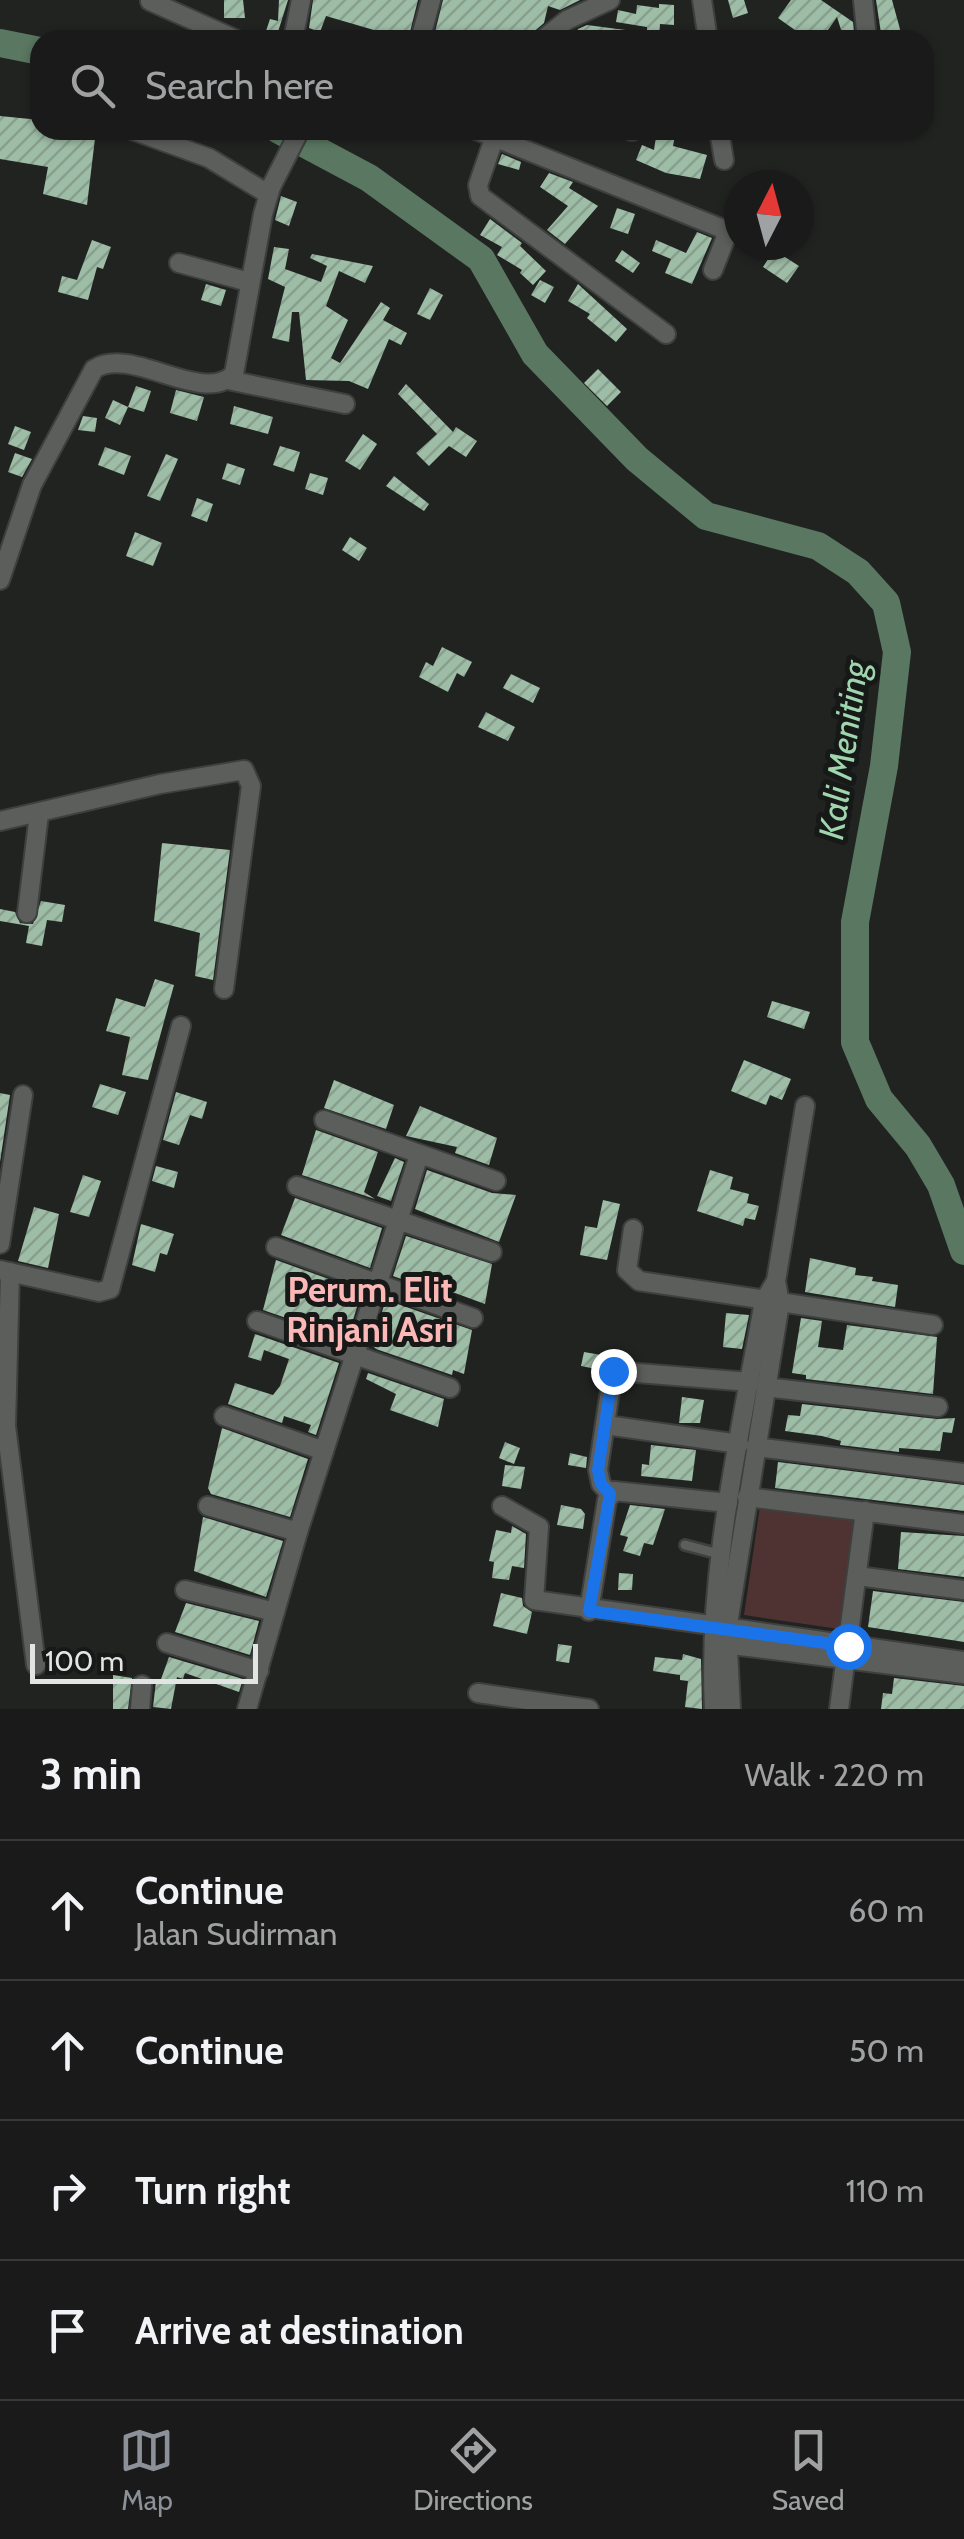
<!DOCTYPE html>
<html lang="en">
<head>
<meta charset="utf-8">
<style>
	body { margin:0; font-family:Cabin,sans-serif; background:#262726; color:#f1f3f6 }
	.compass { position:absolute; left:724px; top:170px; width:90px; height:90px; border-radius:50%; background:#191a19; box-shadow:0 2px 8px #0004; rotate:6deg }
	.scale { position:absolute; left:30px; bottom:25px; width:228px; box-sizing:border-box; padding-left:10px; border:5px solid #e3e5e4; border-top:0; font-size:28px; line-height:35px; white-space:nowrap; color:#e3e5e4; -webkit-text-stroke:8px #171918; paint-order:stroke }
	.stop { position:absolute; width:30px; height:30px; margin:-22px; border:8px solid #1a73e8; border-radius:50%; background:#fff }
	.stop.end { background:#1a73e8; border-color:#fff; box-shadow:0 2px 10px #0008 }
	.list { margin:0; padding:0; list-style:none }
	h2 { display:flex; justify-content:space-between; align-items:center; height:130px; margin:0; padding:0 40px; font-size:42px }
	h2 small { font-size:32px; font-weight:400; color:#9fa1a2 }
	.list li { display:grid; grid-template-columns:65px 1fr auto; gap:30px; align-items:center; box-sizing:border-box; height:140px; padding:0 40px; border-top:2px solid #373838 }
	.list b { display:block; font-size:38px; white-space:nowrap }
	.list p { margin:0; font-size:32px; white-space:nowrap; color:#9fa1a2 }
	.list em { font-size:32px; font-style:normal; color:#9fa1a2 }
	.icon { flex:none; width:55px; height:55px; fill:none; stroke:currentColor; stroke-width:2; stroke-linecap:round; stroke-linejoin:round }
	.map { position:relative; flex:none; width:964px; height:1709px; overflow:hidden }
	.search { position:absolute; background:#191a19; box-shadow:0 2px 8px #0004; left:30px; right:30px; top:30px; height:110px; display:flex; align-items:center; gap:25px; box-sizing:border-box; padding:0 35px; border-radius:30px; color:#9fa1a2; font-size:38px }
	.sheet { height:690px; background:#191a19 }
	nav { display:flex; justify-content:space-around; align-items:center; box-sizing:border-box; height:140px; border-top:2px solid #373838; background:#191a19; font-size:28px; color:#9fa1a2 }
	nav a { display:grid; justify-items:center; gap:5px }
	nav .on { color:#8c9099 }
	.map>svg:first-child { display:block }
	.park { fill:#4f3333 }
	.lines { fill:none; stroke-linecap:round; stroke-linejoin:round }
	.river { stroke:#5a7762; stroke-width:28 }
	.building { fill:url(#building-hatch) }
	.lane-casing { stroke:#3e403f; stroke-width:14 }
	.street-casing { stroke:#3e403f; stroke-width:22 }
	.lane { stroke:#5c5e5c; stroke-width:9 }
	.street { stroke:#5c5e5c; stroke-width:18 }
	.route { stroke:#1a73e8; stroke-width:12 }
	.labels { text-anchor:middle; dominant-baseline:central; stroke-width:10; stroke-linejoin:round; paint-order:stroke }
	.water-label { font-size:35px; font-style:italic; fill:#a0d6ae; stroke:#171918 }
	.neighbourhood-label { font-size:35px; font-weight:bold; fill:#fcb8b7; stroke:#171918 }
</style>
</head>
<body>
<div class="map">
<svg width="964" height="1709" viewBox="0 0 964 1709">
	<defs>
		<pattern id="building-hatch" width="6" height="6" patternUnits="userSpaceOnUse" patternTransform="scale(2.5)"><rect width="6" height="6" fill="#9ebda6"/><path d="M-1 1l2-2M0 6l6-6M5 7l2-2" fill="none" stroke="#889f8e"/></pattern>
	</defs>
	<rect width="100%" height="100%" fill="#212321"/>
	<polygon class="park" points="760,1506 855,1520 839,1629 744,1615"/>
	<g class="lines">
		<g class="river">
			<polyline points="0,43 40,51"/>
			<polyline points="279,130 369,178 481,259 535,354 637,459 706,516 818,546 858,572 886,603 897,652 884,766 855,922 855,1042 879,1099 918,1146 941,1185 964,1251"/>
		</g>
	</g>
	<g class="building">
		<polygon points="224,0 243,0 245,18 224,18"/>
		<polygon points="279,0 288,0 277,35 266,31 270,19 278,21"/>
		<polygon points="313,0 418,0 408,40 326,16 320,32 309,28"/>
		<polygon points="443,0 580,0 560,10 548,6 544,23 531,34 524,32 523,40 433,40"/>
		<polygon points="728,0 744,0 748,13 733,18"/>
		<polygon points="791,0 821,0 853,22 854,32 843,36 837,17 821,40 809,40 778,18"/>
		<polygon points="876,0 892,0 903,40 882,40"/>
		<polygon points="659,4 674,5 674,25 660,24 659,40 647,40 647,27 616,22 618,10 636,14 637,5 659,8"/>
		<polygon points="587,25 633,31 633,40 573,40 578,29"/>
		<polygon points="0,116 40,120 40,130 96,130 87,205 43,194 48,167 0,159"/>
		<polygon points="657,130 676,130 673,146 707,155 700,179 666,173 636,160 642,145 654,150"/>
		<polygon points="502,154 521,162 519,170 498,164"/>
		<polygon points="549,173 573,182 569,188 598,206 565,244 547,230 568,206 540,187"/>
		<polygon points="281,196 297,202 289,226 275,220"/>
		<polygon points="617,208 635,214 628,234 610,228"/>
		<polygon points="490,219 522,243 520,246 546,271 533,285 520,273 522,270 497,255 502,247 480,235"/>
		<polygon points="697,232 712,238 692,284 665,273 671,259 652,251 656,240 686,253"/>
		<polygon points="92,240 111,247 103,269 97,267 88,300 58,292 62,276 77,280"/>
		<polygon points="274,247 289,249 285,269 321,282 327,266 310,258 312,254 373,266 365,283 339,271 326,306 348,320 331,358 340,363 381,302 390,308 383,320 407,333 401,345 389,339 368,389 349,381 306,380 299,312 292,312 289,342 272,338 285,287 268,279"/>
		<polygon points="622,250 640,263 633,273 615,261"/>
		<polygon points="774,250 799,266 787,283 763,267"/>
		<polygon points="540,280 554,287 545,303 531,295"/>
		<polygon points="206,284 226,290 221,306 201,300"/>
		<polygon points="578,284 627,329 616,342 587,318 590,314 568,301"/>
		<polygon points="430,288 443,295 430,320 417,314"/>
		<polygon points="598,369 621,392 607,406 584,383"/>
		<polygon points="406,384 453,432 456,427 477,441 466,457 449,446 429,466 416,453 437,434 398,394"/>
		<polygon points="136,386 151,391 144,412 128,407"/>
		<polygon points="176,390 204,397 197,421 170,413"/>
		<polygon points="113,400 128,407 120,425 105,418"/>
		<polygon points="234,406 273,417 268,434 230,424"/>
		<polygon points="83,416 97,418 95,432 78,430"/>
		<polygon points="15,426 31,432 24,450 8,444"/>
		<polygon points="363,434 377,444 360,470 345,461"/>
		<polygon points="280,446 300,452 294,472 273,465"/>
		<polygon points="105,447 131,456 124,475 98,465"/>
		<polygon points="15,453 32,459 22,477 8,472"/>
		<polygon points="166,454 178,459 160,501 147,496"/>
		<polygon points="227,463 245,469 240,485 222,479"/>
		<polygon points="310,473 328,478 323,495 305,489"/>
		<polygon points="394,476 429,504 424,511 386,486"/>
		<polygon points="197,498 213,504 207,522 191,516"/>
		<polygon points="135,532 162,543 153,566 126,556"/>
		<polygon points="350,537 367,548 359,561 342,550"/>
		<polygon points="442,647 472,662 464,677 457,673 448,692 419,677 426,662 433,666"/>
		<polygon points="511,674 540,688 533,703 503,688"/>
		<polygon points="486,712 515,727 508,741 478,727"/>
		<polygon points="162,843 230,850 213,980 195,976 200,933 154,921"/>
		<polygon points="41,901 65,905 62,922 47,920 42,946 26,943 29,926 0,921 0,909 15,912 20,923 33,924"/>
		<polygon points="155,979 174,985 148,1080 122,1075 130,1037 106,1031 116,998 145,1007"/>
		<polygon points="772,1001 810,1012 804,1029 767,1017"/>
		<polygon points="744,1060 791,1079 782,1100 770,1095 766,1105 731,1091"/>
		<polygon points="334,1080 394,1105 386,1129 324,1108"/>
		<polygon points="100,1084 126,1092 118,1115 92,1107"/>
		<polygon points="176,1092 207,1102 202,1119 190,1115 179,1145 163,1140"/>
		<polygon points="0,1093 10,1095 0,1162"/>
		<polygon points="420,1106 497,1138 489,1165 455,1153 457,1147 406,1136"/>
		<polygon points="316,1130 378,1152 364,1192 375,1199 302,1175"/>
		<polygon points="395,1158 404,1162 391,1201 377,1196"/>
		<polygon points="156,1166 178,1172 174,1188 152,1181"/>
		<polygon points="427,1170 492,1193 516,1195 499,1242 415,1209"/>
		<polygon points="710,1170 733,1177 730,1189 749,1194 747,1203 759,1206 755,1220 745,1218 743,1226 697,1211"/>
		<polygon points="83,1175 101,1181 89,1217 70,1212"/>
		<polygon points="295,1198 382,1228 370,1268 281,1235"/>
		<polygon points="603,1200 620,1204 607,1260 580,1255 585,1226 597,1228"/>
		<polygon points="34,1207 59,1214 48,1268 18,1261"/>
		<polygon points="141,1224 174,1234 167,1255 160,1253 155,1272 132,1265"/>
		<polygon points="406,1236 492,1264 485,1304 417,1279 415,1284 393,1276"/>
		<polygon points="810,1258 856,1268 855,1275 873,1277 872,1281 898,1285 895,1307 805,1292"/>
		<polygon points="276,1260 362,1291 347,1339 263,1310"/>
		<polygon points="386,1300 472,1330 464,1374 453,1370 452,1375 376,1349 371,1344"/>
		<polygon points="726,1313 749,1315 742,1349 723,1347"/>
		<polygon points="801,1318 822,1321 818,1347 843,1350 847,1325 937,1337 933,1394 806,1379 806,1375 792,1373"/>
		<polygon points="255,1334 339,1363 316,1435 308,1432 311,1425 284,1416 282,1423 228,1404 235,1383 273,1395 280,1386 289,1359 264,1350 261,1361 248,1357"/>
		<polygon points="584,1352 613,1357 613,1359 601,1370 581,1366"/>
		<polygon points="368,1373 444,1399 438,1427 390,1410 396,1394 366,1379"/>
		<polygon points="682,1397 704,1400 700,1423 679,1423"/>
		<polygon points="802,1404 937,1419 955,1418 952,1433 943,1432 940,1451 899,1448 899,1452 840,1445 841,1441 822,1436 785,1431 788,1415 800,1416"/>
		<polygon points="222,1428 308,1459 290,1517 211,1494 208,1488"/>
		<polygon points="505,1442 520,1448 514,1464 499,1458"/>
		<polygon points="651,1445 696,1450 692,1481 641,1476 642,1464 649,1465"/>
		<polygon points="570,1453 587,1457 586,1468 568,1465"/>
		<polygon points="778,1462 964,1485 964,1511 775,1488"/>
		<polygon points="505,1465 525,1467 521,1489 502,1486"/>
		<polygon points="561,1505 581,1509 585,1514 583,1529 557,1525"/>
		<polygon points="630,1505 665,1509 653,1545 644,1543 640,1556 623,1551 628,1537 620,1535"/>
		<polygon points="203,1517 283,1541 266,1597 194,1571"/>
		<polygon points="512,1526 526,1534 524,1568 512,1566 509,1580 492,1578 494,1562 489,1561 496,1530 511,1533"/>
		<polygon points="901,1532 964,1536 964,1577 898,1569"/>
		<polygon points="619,1573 633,1574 632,1590 618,1590"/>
		<polygon points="873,1591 964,1602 964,1642 868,1627"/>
		<polygon points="501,1593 522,1598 523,1606 532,1612 527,1634 493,1626"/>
		<polygon points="186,1603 259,1621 250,1655 175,1632"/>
		<polygon points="558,1644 572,1646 569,1663 556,1661"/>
		<polygon points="683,1654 701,1659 702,1709 685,1707 688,1681 680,1680 680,1675 653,1671 655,1657 682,1660"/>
		<polygon points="169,1657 243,1679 239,1692 185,1673 183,1679 177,1677 171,1709 153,1707 156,1681 160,1682"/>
		<polygon points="113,1675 132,1678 128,1709 113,1709"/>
		<polygon points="894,1678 964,1686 964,1709 881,1709 883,1693 892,1694"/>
	</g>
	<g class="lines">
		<g class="lane-casing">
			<polyline id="lane" points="685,1545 719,1554"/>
		</g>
		<g class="street-casing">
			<g id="street">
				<polyline points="702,0 708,40"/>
				<polyline points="863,0 867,40"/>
				<polyline points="150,1 237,40"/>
				<polyline points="293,40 301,0"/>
				<polyline points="420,40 431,0"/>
				<polyline points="542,40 567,20 610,0"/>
				<polyline points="132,130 209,158 268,194"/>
				<polyline points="476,130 723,229 726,237 713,270"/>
				<polyline points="497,130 478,185 480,196 666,334"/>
				<polyline points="719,130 724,160"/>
				<polyline points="632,131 632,130"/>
				<polyline points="179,263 249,282"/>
				<polyline points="228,380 345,404"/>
				<path d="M0,580l32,-95 62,-116c38,-24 108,37 140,5l29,-160 8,-27 29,-57"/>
				<polyline points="0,821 160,784 244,770 251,786 224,989"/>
				<polyline points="27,913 39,814"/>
				<polyline points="324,1120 496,1181"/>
				<polyline points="297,1186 492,1252"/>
				<polyline points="633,1229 627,1270 639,1281 933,1325"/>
				<polyline points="0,1244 23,1095"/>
				<polyline points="276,1247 473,1318"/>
				<polyline points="0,1270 99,1292 110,1289 181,1026"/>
				<polyline points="10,1272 6,1426 36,1665"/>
				<polyline points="257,1321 450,1388"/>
				<polyline points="765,1387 938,1407"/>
				<polyline points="224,1416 324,1451"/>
				<polyline points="606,1425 739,1444"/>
				<polyline points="756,1447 964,1473"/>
				<polyline points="610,1494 601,1484 598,1470 613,1371 750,1382"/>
				<polyline points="747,1497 964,1524"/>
				<polyline points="208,1506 298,1532"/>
				<polyline points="502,1506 539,1527 534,1600 964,1661"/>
				<polyline points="857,1576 964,1590"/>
				<polyline points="185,1590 275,1612"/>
				<polyline points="589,1611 607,1500 614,1491 728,1503"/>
				<polyline points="167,1643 259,1671"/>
				<polyline points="716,1643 964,1674"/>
				<polyline points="478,1693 589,1709"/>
				<polyline points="140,1709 142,1685"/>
				<polyline points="247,1709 298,1532 419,1155"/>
				<path d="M714,1709c-7,-137 26,-274 50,-408l12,-20 29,-175"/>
				<polyline points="731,1709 727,1630 780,1303 776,1281"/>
				<polyline points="839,1709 865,1511"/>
			</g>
		</g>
		<use href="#lane" class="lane"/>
		<use href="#street" class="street"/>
	</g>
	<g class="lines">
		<polyline class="route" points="613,1371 598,1470 601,1484 610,1494 589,1611 848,1646"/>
	</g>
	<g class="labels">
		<g class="water-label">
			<text transform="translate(843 750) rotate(-82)">Kali Meniting</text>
		</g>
		<g class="neighbourhood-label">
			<text x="370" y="1289">Perum. Elit<tspan x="370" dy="40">Rinjani Asri</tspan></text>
		</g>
	</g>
</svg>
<svg class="compass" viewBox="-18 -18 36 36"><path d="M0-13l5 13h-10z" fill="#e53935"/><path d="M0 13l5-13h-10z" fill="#9fa1a2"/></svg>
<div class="scale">100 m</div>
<div class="stop" style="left:848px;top:1646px"></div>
<div class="stop end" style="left:613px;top:1371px"></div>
<div class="search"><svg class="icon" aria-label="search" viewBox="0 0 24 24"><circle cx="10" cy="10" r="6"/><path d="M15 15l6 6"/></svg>Search here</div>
</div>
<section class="sheet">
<h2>3 min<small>Walk · 220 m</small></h2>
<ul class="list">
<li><svg class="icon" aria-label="ahead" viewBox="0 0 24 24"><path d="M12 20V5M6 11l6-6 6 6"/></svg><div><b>Continue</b><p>Jalan Sudirman</p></div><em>60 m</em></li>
<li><svg class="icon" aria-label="ahead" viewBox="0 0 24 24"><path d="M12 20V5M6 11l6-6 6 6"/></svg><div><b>Continue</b></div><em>50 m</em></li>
<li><svg class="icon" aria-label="right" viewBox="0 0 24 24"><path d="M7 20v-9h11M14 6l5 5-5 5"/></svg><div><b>Turn right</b></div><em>110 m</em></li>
<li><svg class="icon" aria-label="arrive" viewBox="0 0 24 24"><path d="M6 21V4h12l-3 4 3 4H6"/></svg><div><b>Arrive at destination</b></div></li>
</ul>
</section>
<nav>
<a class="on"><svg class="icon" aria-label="map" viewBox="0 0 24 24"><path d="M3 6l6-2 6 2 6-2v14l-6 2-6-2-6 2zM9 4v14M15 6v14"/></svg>Map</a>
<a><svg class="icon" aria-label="directions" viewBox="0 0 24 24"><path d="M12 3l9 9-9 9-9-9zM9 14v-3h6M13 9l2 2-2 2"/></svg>Directions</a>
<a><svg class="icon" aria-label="saved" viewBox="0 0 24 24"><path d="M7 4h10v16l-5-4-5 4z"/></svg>Saved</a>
</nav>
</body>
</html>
